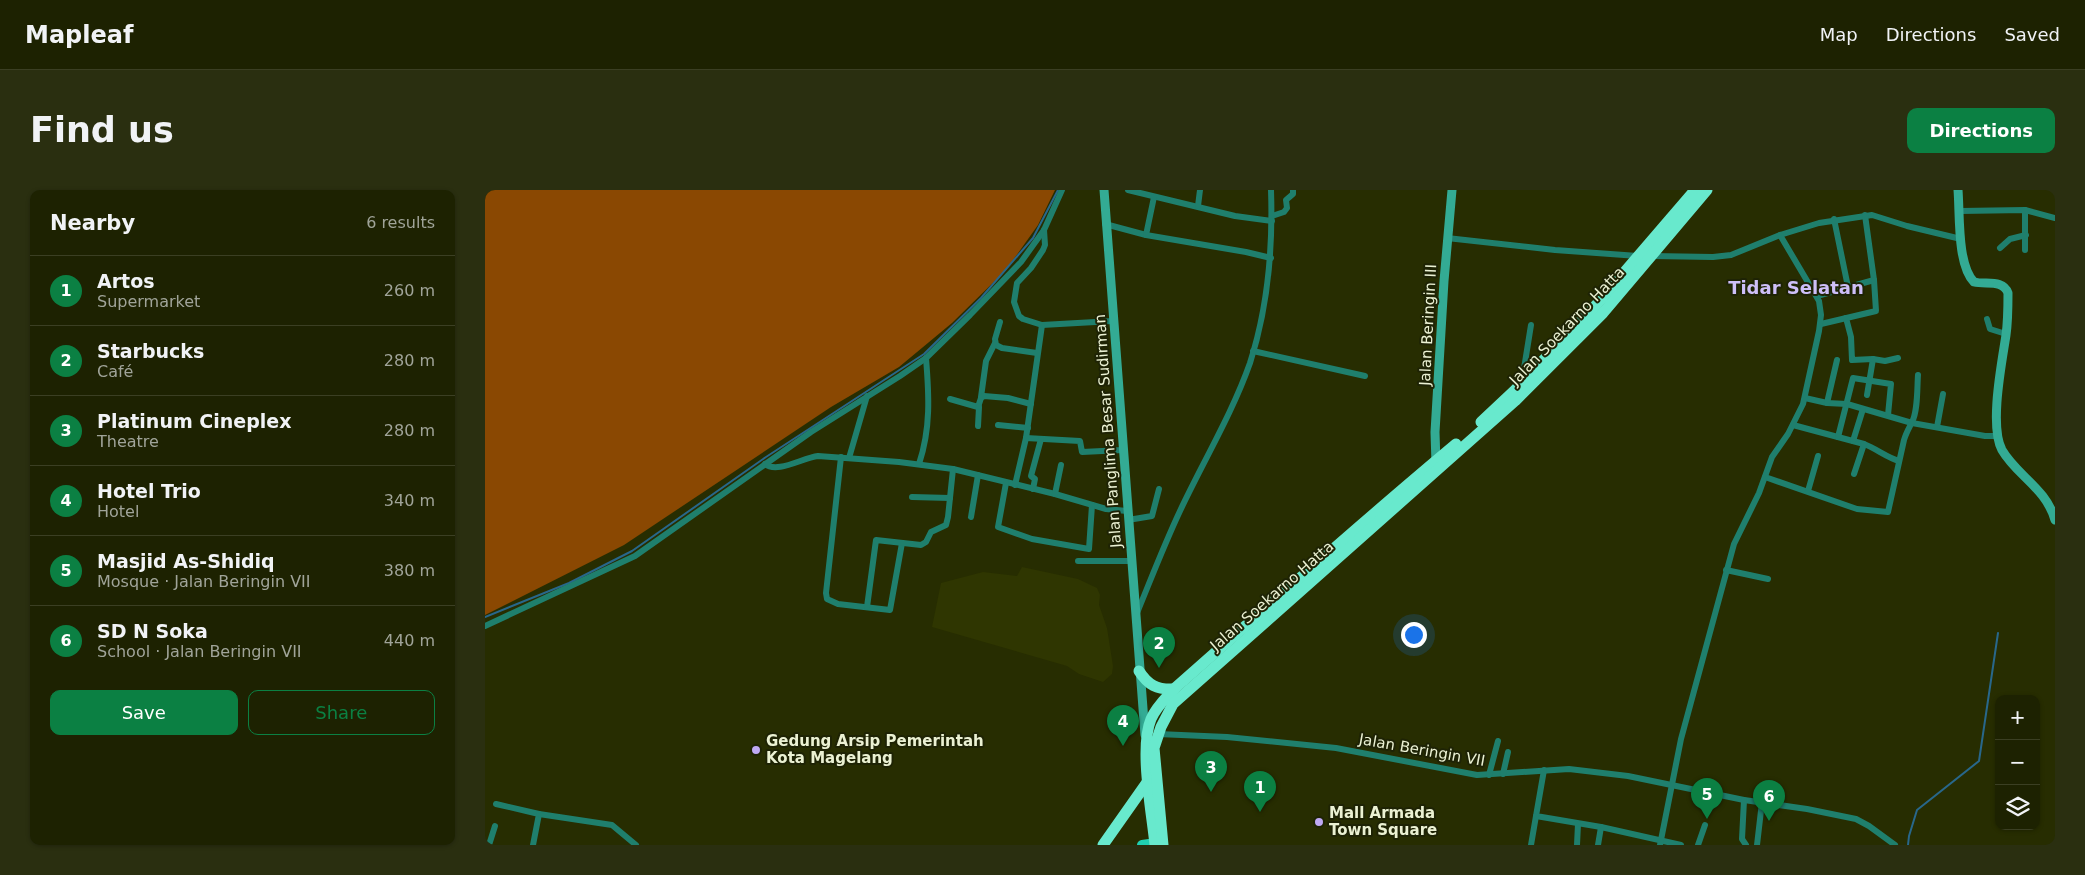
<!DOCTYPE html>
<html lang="en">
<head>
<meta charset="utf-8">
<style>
	body { margin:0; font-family:"DejaVu Sans",sans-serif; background:#2a2f10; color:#f1f3f6 }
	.controls { position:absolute; right:15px; bottom:15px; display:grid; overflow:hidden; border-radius:10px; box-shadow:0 1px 4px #0004 }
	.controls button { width:45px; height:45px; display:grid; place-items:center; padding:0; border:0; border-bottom:1px solid #3b3f23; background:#1d2201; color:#f1f3f6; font:25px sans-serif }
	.you { position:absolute; left:928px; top:444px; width:18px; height:18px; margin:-12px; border:4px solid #fff; border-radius:50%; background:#1a73e8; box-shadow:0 0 0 8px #1a73e833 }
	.badge { display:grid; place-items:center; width:32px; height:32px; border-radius:50%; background:#0b8043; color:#fff; font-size:16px; font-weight:700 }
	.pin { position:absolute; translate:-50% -41px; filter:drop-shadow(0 1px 2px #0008) }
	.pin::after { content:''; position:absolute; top:26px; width:18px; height:15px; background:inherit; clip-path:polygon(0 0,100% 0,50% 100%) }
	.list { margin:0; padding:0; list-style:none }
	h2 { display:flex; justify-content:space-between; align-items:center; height:65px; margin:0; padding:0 20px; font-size:21px }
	h2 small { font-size:16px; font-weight:400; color:#a0a499 }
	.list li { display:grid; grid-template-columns:32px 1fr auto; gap:15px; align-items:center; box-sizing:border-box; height:70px; padding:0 20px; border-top:1px solid #3b3f23 }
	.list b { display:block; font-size:19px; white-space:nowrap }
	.list p { margin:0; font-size:16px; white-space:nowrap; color:#a0a499 }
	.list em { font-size:16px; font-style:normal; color:#a0a499 }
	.actions { display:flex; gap:10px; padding:15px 20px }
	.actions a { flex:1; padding:11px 0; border:1px solid #0b8043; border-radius:10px; text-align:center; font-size:18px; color:#0b8043 }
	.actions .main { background:#0b8043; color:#fff }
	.icon { flex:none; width:28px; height:28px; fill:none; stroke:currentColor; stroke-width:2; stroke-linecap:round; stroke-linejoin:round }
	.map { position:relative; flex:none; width:1570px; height:655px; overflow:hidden; border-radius:10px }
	header { display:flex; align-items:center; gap:30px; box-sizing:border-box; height:70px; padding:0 25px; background:#1d2201; border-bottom:1px solid #3b3f23 }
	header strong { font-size:24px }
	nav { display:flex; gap:28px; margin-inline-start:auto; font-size:18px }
	.intro { display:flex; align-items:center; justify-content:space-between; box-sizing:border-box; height:120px; padding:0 30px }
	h1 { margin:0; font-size:35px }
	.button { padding:12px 22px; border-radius:10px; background:#0b8043; color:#fff; font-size:18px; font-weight:700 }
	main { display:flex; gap:30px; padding:0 30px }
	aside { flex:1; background:#1d2201; border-radius:10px; box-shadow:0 1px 4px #0004 }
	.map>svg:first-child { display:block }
	.built { fill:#2f3601 }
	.forest { fill:#8a4802 }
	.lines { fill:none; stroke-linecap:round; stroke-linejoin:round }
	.stream { stroke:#28678b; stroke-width:2 }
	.street { stroke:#1f7f6d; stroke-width:6 }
	.secondary { stroke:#33ab94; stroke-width:9 }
	.primary { stroke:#20d0b2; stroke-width:10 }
	.highway { stroke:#68e9cd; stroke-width:11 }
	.poi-dot { fill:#bfa9f4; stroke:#1e2305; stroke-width:2 }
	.labels { text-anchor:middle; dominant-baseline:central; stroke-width:4; stroke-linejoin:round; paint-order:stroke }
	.street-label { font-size:15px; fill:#ebf1d3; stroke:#1e2305 }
	.poi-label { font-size:15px; font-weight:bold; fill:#ebf1d3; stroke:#1e2305; text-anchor:start }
	.quarter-label { font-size:18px; font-weight:bold; fill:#cebff8; stroke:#1e2305 }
</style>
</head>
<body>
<header>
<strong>Mapleaf</strong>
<nav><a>Map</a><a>Directions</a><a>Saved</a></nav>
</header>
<div class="intro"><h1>Find us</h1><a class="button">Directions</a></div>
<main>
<aside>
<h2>Nearby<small>6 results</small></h2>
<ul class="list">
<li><span class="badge">1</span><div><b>Artos</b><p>Supermarket</p></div><em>260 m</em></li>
<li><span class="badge">2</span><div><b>Starbucks</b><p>Café</p></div><em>280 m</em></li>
<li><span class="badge">3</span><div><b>Platinum Cineplex</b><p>Theatre</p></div><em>280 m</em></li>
<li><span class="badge">4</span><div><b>Hotel Trio</b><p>Hotel</p></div><em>340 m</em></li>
<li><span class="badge">5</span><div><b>Masjid As-Shidiq</b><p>Mosque · Jalan Beringin VII</p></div><em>380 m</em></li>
<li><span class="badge">6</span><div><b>SD N Soka</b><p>School · Jalan Beringin VII</p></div><em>440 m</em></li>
</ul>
<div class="actions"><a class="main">Save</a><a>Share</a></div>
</aside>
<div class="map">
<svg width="1570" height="655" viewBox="0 0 1570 655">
	<rect width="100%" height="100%" fill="#272d01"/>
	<polygon class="built" points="537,377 593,389 612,398 615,405 614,415 622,438 628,476 627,484 618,492 594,484 582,476 447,437 456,393 498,382 532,386"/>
	<polygon class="forest" points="0,0 570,0 553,35 521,80 467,133 414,177 346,217 139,355 0,425"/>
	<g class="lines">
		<g class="stream">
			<polyline points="0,427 84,393 147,361 281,267 439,164 496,108 548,48 573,0"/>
			<polyline points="1423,655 1424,646 1432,620 1494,571 1513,443"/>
		</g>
		<g class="street">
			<polyline points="643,0 750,26 787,31"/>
			<polyline points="713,16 715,0"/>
			<polyline points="1540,20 1540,60"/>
			<polyline points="1475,21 1540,20 1570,28"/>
			<polyline points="787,26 799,22 802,18 801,10 808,4 808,0"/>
			<polyline points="1349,29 1363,97"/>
			<polyline points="620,34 661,45 669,7"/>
			<polyline points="559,40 560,55 558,60 546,78 532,93 529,112 534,126 538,129 557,135 628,131"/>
			<polyline points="661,45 761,62 786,68"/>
			<polyline points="962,48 1070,60 1153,66"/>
			<polyline points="1515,58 1525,49 1541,45"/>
			<polyline points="1167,66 1228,67 1246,65 1295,45 1334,33 1387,25 1422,36 1476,49"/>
			<polyline points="1332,106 1389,90 1380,25"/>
			<polyline points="1361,128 1366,147 1367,170 1388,169 1382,205"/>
			<polyline points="1502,129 1505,139 1521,144"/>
			<polyline points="515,132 510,149 511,155 517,158 552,163"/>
			<polyline points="1336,134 1391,121 1389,90"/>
			<polyline points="768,161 880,186"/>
			<polyline points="1388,169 1400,171 1413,168"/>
			<polyline points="1037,191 1046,135"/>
			<polyline points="496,207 501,171 510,153"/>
			<polyline points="1320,208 1342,213 1362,214 1427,233 1500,246 1513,246"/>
			<polyline points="465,209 493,217 496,208 499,206 523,208 546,214"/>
			<polyline points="1342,213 1352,170"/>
			<polyline points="513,235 543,238"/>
			<path d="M1308,235l71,19c13,5 22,13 35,17"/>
			<polyline points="493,236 494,217"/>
			<polyline points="1452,237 1458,204"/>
			<polyline points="1353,247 1368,188 1406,194 1403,225"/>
			<polyline points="541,248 595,251 597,262 638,260"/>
			<polyline points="1368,251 1378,219"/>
			<polyline points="356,267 341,403 342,409 353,414 405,420 417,353"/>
			<polyline points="364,268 382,206"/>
			<path d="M280,274c12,10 37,-6 53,-8l81,6 54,7 102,25 51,15 21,2"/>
			<path d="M434,274c12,-36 10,-69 7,-106"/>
			<polyline points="1369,284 1379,254"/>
			<path d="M1280,287l92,32 31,3 16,-72c2,-7 5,-12 8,-18 6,-11 5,-34 6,-47"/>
			<polyline points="521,293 513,337 547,349 604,359 607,315"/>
			<polyline points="530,295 541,248 557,135"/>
			<polyline points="548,299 550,289 546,286 556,249"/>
			<polyline points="1323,301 1333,266"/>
			<polyline points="570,304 576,275"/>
			<polyline points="427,307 465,308"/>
			<polyline points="486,327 493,285"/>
			<polyline points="643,330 667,326 674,299"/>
			<polyline points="593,371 646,371"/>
			<polyline points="1241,380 1283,389"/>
			<polyline points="382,417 391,350 436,355 441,352 446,342 461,335 463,327 468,279"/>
			<path d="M652,423c14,-34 27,-68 43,-102 23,-49 52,-97 70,-148 18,-56 23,-115 21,-173"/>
			<polyline points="0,436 150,366 326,242 415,186 441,168 485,125 536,72 559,40 577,0"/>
			<polyline points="673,544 742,547 851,558 992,585 1084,579 1143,586 1259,610 1322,619 1371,629 1384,636 1410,655"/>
			<polyline points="1059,580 1051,626 1116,637"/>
			<polyline points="1018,584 1023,562"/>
			<polyline points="1004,585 1013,551"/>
			<polyline points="1259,610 1257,649 1261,655"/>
			<polyline points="11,614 54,624 48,655"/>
			<polyline points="54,624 127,635 151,655"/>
			<polyline points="4,655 10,636"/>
			<polyline points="1046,655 1051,626"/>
			<polyline points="1092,655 1093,634"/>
			<polyline points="1113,655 1116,637 1196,655"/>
			<polyline points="1175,655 1196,549 1249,354 1274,303 1287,267 1303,244 1318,214 1334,141 1336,125 1334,111 1295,45"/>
			<polyline points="1213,655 1220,635"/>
			<polyline points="1272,655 1277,612"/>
		</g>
		<g class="secondary">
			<polyline points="619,0 660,545"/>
			<path d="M1473,0c2,24 -1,75 16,92 12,3 29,-3 34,11 0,14 0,28 -2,42 -4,27 -17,91 -4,115 15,26 44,38 53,70"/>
			<polyline points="951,274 950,242 959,91 967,0"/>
		</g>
		<polyline class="primary" points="657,655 678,652"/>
		<g class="highway">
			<polyline points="996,232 1029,201 1112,114 1210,0"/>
			<path d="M654,481c9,14 18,19 35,18"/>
			<polyline points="618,655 663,591"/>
			<path d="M670,655c-3,-32 -16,-97 -4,-126 5,-12 15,-21 23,-30 93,-82 186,-165 282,-245"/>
			<polyline points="678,655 669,558 676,537 688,514 1030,211 1118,123 1222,0"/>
		</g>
	</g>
	<g class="poi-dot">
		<circle cx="271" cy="560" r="5"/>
		<circle cx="834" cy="632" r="5"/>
	</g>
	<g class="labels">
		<g class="street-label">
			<text transform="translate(943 135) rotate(-87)">Jalan Beringin III</text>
			<text transform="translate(1082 136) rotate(-46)">Jalan Soekarno Hatta</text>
			<text transform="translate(623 241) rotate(-94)">Jalan Panglima Besar Sudirman</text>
			<text transform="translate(787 406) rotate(-41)">Jalan Soekarno Hatta</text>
			<text transform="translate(937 560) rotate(10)">Jalan Beringin VII</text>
		</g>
		<g class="poi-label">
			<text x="281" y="551">Gedung Arsip Pemerintah<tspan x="281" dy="17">Kota Magelang</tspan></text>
			<text x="844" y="623">Mall Armada<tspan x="844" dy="17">Town Square</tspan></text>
		</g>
		<g class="quarter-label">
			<text x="1311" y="97">Tidar Selatan</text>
		</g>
	</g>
</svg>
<div class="controls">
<button>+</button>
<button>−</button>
<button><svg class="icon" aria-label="layers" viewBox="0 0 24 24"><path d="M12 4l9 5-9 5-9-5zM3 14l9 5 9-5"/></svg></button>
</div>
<div class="you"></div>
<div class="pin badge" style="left:775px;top:622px">1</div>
<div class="pin badge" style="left:674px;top:478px">2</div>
<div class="pin badge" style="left:726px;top:602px">3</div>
<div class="pin badge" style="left:638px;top:556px">4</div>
<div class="pin badge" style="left:1222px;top:629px">5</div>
<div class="pin badge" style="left:1284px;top:631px">6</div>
</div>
</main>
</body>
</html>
